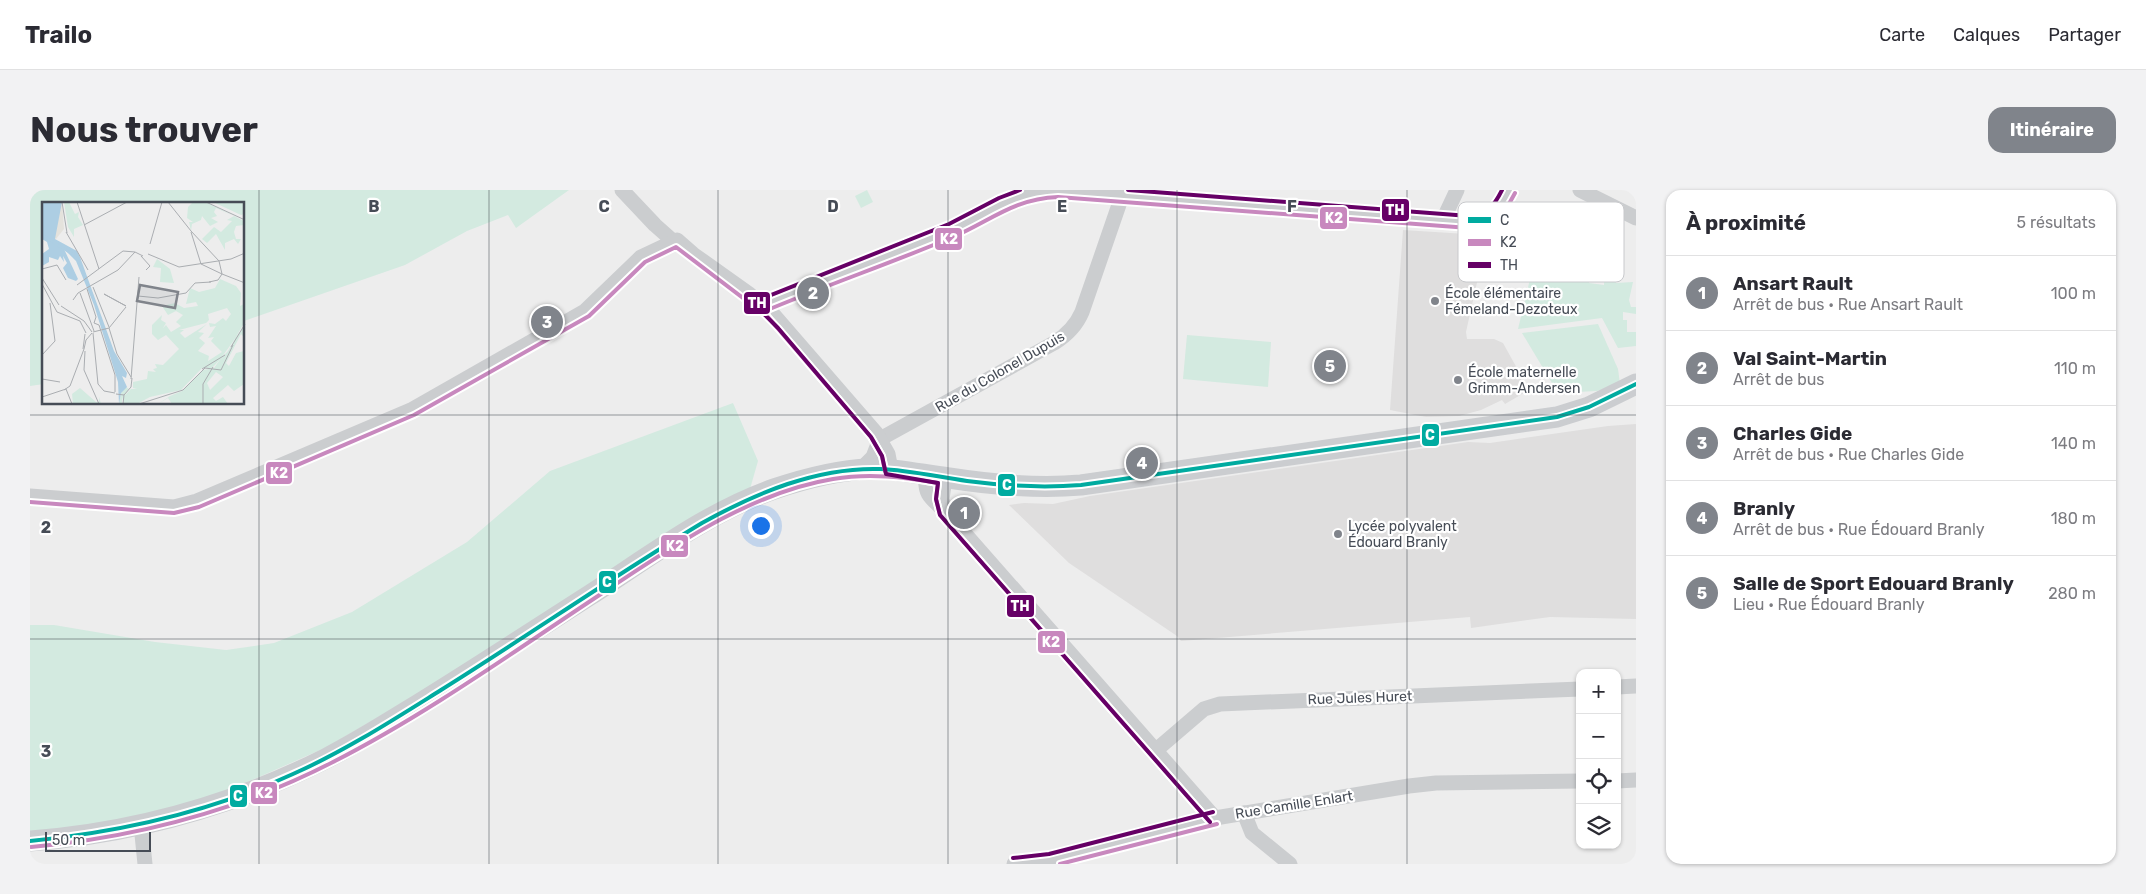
<!DOCTYPE html>
<html lang="fr">
<head>
<meta charset="utf-8">
<style>
	body { margin:0; font-family:Rubik,sans-serif; background:#f2f2f3; color:#2b2b33 }
	.controls { position:absolute; right:15px; bottom:15px; display:grid; overflow:hidden; border-radius:10px; box-shadow:0 1px 4px #0004 }
	.controls button { width:45px; height:45px; display:grid; place-items:center; padding:0; border:0; border-bottom:1px solid #e1e1e2; background:#fff; color:#2b2b33; font:25px sans-serif }
	.scale { position:absolute; left:15px; bottom:12px; width:106px; box-sizing:border-box; padding-left:5px; border:2px solid #464c56; border-top:0; font-size:14px; line-height:18px; white-space:nowrap; color:#464c56; -webkit-text-stroke:4px #fff; paint-order:stroke }
	.you { position:absolute; left:730px; top:335px; width:18px; height:18px; margin:-12px; border:4px solid #fff; border-radius:50%; background:#1a73e8; box-shadow:0 0 0 8px #1a73e833 }
	.badge { display:grid; place-items:center; width:32px; height:32px; border-radius:50%; background:#80848b; color:#fff; font-size:16px; font-weight:700 }
	.pin { position:absolute; translate:-50% -50%; border:2px solid #fff; box-shadow:0 1px 5px #0006 }
	.list { margin:0; padding:0; list-style:none }
	h2 { display:flex; justify-content:space-between; align-items:center; height:65px; margin:0; padding:0 20px; font-size:21px }
	h2 small { font-size:16px; font-weight:400; color:#7c7c81 }
	.list li { display:grid; grid-template-columns:32px 1fr auto; gap:15px; align-items:center; box-sizing:border-box; height:75px; padding:0 20px; border-top:1px solid #e1e1e2 }
	.list b { display:block; font-size:19px; white-space:nowrap }
	.list p { margin:0; font-size:16px; white-space:nowrap; color:#7c7c81 }
	.list em { font-size:16px; font-style:normal; color:#7c7c81 }
	.icon { flex:none; width:28px; height:28px; fill:none; stroke:currentColor; stroke-width:2; stroke-linecap:round; stroke-linejoin:round }
	.map { position:relative; flex:none; width:1606px; height:674px; overflow:hidden; border-radius:15px }
	header { display:flex; align-items:center; gap:30px; box-sizing:border-box; height:70px; padding:0 25px; background:#fff; border-bottom:1px solid #e1e1e2 }
	header strong { font-size:24px }
	nav { display:flex; gap:28px; margin-inline-start:auto; font-size:18px }
	.intro { display:flex; align-items:center; justify-content:space-between; box-sizing:border-box; height:120px; padding:0 30px }
	h1 { margin:0; font-size:35px }
	.button { padding:12px 22px; border-radius:15px; background:#80848b; color:#fff; font-size:18px; font-weight:700 }
	main { display:flex; gap:30px; padding:0 30px }
	aside { flex:1; background:#fff; border-radius:15px; box-shadow:0 1px 4px #0004 }
	.map>svg:first-child { display:block }
	.education { fill:#dfdede }
	.green { fill:#d3eae0 }
	.lines { fill:none; stroke-linecap:round; stroke-linejoin:round }
	.street { stroke:#cbcdcf; stroke-width:15 }
	.secondary { stroke:#cbcdd0; stroke-width:21 }
	.bus-1-casing { stroke:#fff; stroke-width:8 }
	.bus-2-casing { stroke:#fff; stroke-width:8 }
	.bus-3-casing { stroke:#fff; stroke-width:8 }
	.bus-1 { stroke:#00aba0; stroke-width:4 }
	.bus-2 { stroke:#c888be; stroke-width:4 }
	.bus-3 { stroke:#606; stroke-width:4 }
	.grid { fill:none; stroke:#464c56; stroke-width:1; stroke-opacity:0.55 }
	.poi-dot { fill:#80848b; stroke:#fff; stroke-width:2 }
	.labels { text-anchor:middle; dominant-baseline:central; stroke-width:4.5; stroke-linejoin:round; paint-order:stroke }
	.poi-label { font-size:14px; fill:#464c56; stroke:#fff; text-anchor:start }
	.street-label { font-size:14px; fill:#464c56; stroke:#fff }
	.inset-river { fill:none; stroke:#adcee3; stroke-width:2.5 }
	.inset-road { fill:none; stroke:#aaadb1; stroke-width:1 }
	.view { fill:#80848b; fill-opacity:0.15; stroke:#80848b; stroke-width:2.5 }
	.inset-edge { fill:none; stroke:#464c56; stroke-width:2.5 }
	.key { fill:#fff; stroke:#c8c9cc; stroke-width:1 }
	.key-label { font-size:14px; fill:#464c56 }
	.grid-label { font-size:16px; text-anchor:middle; font-weight:bold; fill:#464c56; stroke:#fff; stroke-width:4.5; stroke-linejoin:round; paint-order:stroke }
	.line-badge { stroke:#fff; stroke-width:2 }
	.badge-label { font-size:14px; text-anchor:middle; font-weight:bold; fill:#fff }
</style>
</head>
<body>
<header>
<strong>Trailo</strong>
<nav><a>Carte</a><a>Calques</a><a>Partager</a></nav>
</header>
<div class="intro"><h1>Nous trouver</h1><a class="button">Itinéraire</a></div>
<main>
<div class="map">
<svg width="1606" height="674" viewBox="0 0 1606 674">
	<rect width="100%" height="100%" fill="#ededed"/>
	<g class="education">
		<polygon points="1373,40 1452,45 1456,52 1436,142 1437,149 1464,149 1473,153 1499,200 1475,214 1472,210 1451,220 1429,226 1396,227 1360,220"/>
		<polygon points="1606,234 1606,429 1520,427 1441,438 1440,427 1151,451 1147,446 1039,373 979,315 994,313 1023,314 1060,306 1438,252 1460,253 1578,236"/>
	</g>
	<g class="green">
		<polygon points="0,0 539,0 486,38 478,25 437,41 375,75 214,131 214,14 14,14 14,194 0,196"/>
		<polygon points="837,0 843,12 831,18 825,6"/>
		<polygon points="1508,56 1560,62 1559,93 1574,95 1575,70 1587,70 1584,76 1586,93 1603,92 1599,110 1601,117 1606,117 1606,124 1593,122 1593,130 1597,130 1597,142 1606,142 1606,156 1588,158 1572,128 1488,139"/>
		<polygon points="1568,134 1588,179 1590,194 1567,201 1528,203 1492,143"/>
		<polygon points="1157,145 1241,152 1238,197 1153,189"/>
		<polygon points="703,213 728,271 720,299 420,485 297,557 195,602 130,621 49,639 0,641 0,435 24,435 125,452 196,460 244,453 322,422 437,352 520,281"/>
	</g>
	<g class="lines">
		<g class="street">
			<polyline points="592,0 625,35 643,51"/>
			<polyline points="1550,0 1606,28"/>
			<polyline points="1413,30 1427,0"/>
			<path d="M733,115c62,-27 127,-49 189,-75 40,-17 58,-40 106,-39l411,31c26,-1 29,-10 40,-32"/>
			<path d="M850,249l174,-96c13,-8 22,-17 28,-31l40,-116"/>
			<polyline points="830,280 843,267 850,249"/>
			<path d="M896,285c-2,20 5,23 19,36l270,307"/>
			<polyline points="915,288 912,309 915,321"/>
			<polyline points="0,306 144,317 167,311 381,220 555,121 611,67 647,50 663,64 718,103 742,123 846,243 858,264 861,280"/>
			<polyline points="1587,497 1606,496"/>
			<polyline points="1125,561 1174,519 1190,514 1550,499"/>
			<polyline points="1587,591 1606,590"/>
			<polyline points="1214,623 1222,643 1260,674"/>
			<polyline points="111,635 115,674"/>
			<polyline points="984,674 1020,670 1185,628 1379,596 1406,593 1550,591"/>
		</g>
		<path class="secondary" d="M0,651c104,-8 204,-36 297,-83 27,-14 53,-30 79,-46 62,-38 123,-78 184,-117 59,-38 118,-83 184,-106 30,-10 63,-19 95,-20 27,-1 54,6 80,9 45,7 87,11 132,7l476,-68 32,-10 47,-23"/>
		<g class="bus-1-casing">
			<path id="bus-1" d="M0,651c91,-9 180,-29 263,-67 52,-23 100,-54 148,-84 88,-55 173,-114 261,-167 54,-30 115,-56 178,-54 29,1 58,8 87,12 38,5 76,7 114,4l476,-68 32,-10 47,-23"/>
		</g>
		<g class="bus-2-casing">
			<g id="bus-2">
				<path d="M735,121c62,-26 126,-48 188,-74 39,-17 60,-38 105,-40l411,31c27,-2 34,-12 46,-35"/>
				<polyline points="0,312 144,323 169,317 384,225 559,126 615,72 646,57 738,127 841,247 852,266 855,281"/>
				<path d="M1,657c106,-10 207,-36 302,-85 94,-48 180,-110 268,-168 70,-46 147,-101 232,-115 36,-6 70,-2 105,4l-2,16 4,16 270,307"/>
				<polyline points="1030,674 1187,634"/>
			</g>
		</g>
		<g class="bus-3-casing">
			<g id="bus-3">
				<polyline points="990,0 969,8 919,34 731,109 727,112 727,117 748,138 841,247 852,266 856,284 908,293 906,309 910,325 1180,632"/>
				<path d="M1098,0l341,26c19,-2 25,-10 33,-26"/>
				<polyline points="983,668 1019,664 1183,622"/>
			</g>
		</g>
		<use href="#bus-1" class="bus-1"/>
		<use href="#bus-2" class="bus-2"/>
		<use href="#bus-3" class="bus-3"/>
	</g>
	<path class="grid" d="M229,0v674M459,0v674M688,0v674M918,0v674M1147,0v674M1377,0v674M0,225h1606M0,449h1606"/>
	<g class="poi-dot">
		<circle cx="1405" cy="111" r="5"/>
		<circle cx="1428" cy="190" r="5"/>
		<circle cx="1308" cy="344" r="5"/>
	</g>
	<g class="labels">
		<g class="poi-label">
			<text x="1415" y="103">École élémentaire<tspan x="1415" dy="16">Fémeland-Dezoteux</tspan></text>
			<text x="1438" y="182">École maternelle<tspan x="1438" dy="16">Grimm-Andersen</tspan></text>
			<text x="1318" y="336">Lycée polyvalent<tspan x="1318" dy="16">Édouard Branly</tspan></text>
		</g>
		<g class="street-label">
			<text transform="translate(970 182) rotate(-30)">Rue du Colonel Dupuis</text>
			<text transform="translate(1330 508) rotate(-2)">Rue Jules Huret</text>
			<text transform="translate(1264 615) rotate(-9)">Rue Camille Enlart</text>
		</g>
	</g>
	<g transform="translate(12 12)">
		<rect width="202" height="202" fill="#ededed"/>
		<path d="M22,0h5l6,12 4,-2 -1,5 5,8 -9,4v8l-6,-10zM151,0h13l38,19v4l-8,1 -2,6 2,7h5l-3,5 -4,-5 -9,4v7l-9,-16 -9,9 -5,-4 12,-12 7,5 11,-11 -5,-1 7,-4 -18,-8 -2,4 3,4 -6,2 7,4 -8,4 -8,-10 -1,4 -9,4 -1,7 -2,-9h4l-6,-4 1,-11zM171,0h31v12l-3,1zM115,57l13,10 4,14 -14,-1 1,-14 -8,-1zM178,77l16,7 5,7 -1,13 4,-2v19l-16,28 -16,17h-10l-21,22 -31,7 -13,7h-13l-2,-7v7h-3l2,-11 5,-6 3,2 -5,7 7,-7h6l-4,-1v-6l14,-3 1,-8 8,1 -3,-3 4,-1 -2,-4 8,1 16,-16 -13,-14 -8,5 -6,-6v-9l10,-10 -1,5 5,3 -3,5 3,-3 5,7 10,-6 -5,-4 7,-7 -7,-4 -8,4 -6,-9 13,-3 9,5 14,-2 -2,-4 -10,2 4,-16 9,4 16,-4zM185,106l4,6 -5,7 -3,-3 -8,6 -6,-1 1,4 6,-1 -8,12 6,-1 -3,4 11,11 -14,9 1,-5 -11,-5 7,-8 -6,-5 5,-5 -6,-1 9,-8 -22,14 -5,-5 4,-3h-5l27,-7 3,-3 -1,-6zM202,124v11l-3,-3 -15,29 3,3 7,-13 8,-2v33l-10,7 -6,-6 -15,13 3,3 7,-4 5,7h-56l-4,-6 -10,6 12,-8 12,-5 21,-21 11,-2zM174,170l7,5 -13,13 -3,-7zM38,186l16,14h3v-5l2,7h-28l-1,-10z" fill="#d3eae0" fill-rule="evenodd"/>
		<path d="M0,0h20l2,27 -8,10 -14,-7z" fill="#e4e2dc"/>
		<path d="M0,0h20l-7,37 22,12 3,6 34,94 13,22 -1,5 -4,-2 5,11 -6,6 -2,11 -1,-22 -24,-77 -18,-44 -12,-12 14,30 -2,2 -8,-3 -5,-10 4,-5 -4,-7 1,6 -4,-6 -2,4 -9,-3v5l-7,4v-12l7,-5 -2,-7 -5,-3z" fill="#adcee3"/>
		<path class="inset-river" d="M0,33l35,22"/>
		<path class="inset-road" d="M20,0l5,31M35,0l22,67M126,0l23,29M164,0l39,18M42,23l43,-23M149,29l28,30M24,30l22,38M149,30l10,32M108,42l12,-42M106,52l31,13 52,-8 14,-6M99,54l9,10 -4,4M177,59l3,13 23,9M159,62l21,10 -4,6 -9,2M0,67l15,-4 9,15M0,76l17,27M0,82l15,28 23,9 6,12M35,83l46,-34 12,1 8,4M51,85l16,40M45,87l9,28 -2,6 5,2 16,50v17M38,91l14,38M96,94l20,2 28,-5 9,-10 16,-1M31,98l5,-7 40,-23 17,-18M19,104l23,15 8,11M84,104l-22,-12 22,12M67,126l8,26 14,23M67,126l17,-21M51,130l16,-4M51,131l5,51 6,7 11,2M189,145l14,-23M41,147l2,-15M42,147l2,-9 6,-7M43,149l-1,19 15,34M0,153l13,-14 -5,-38M160,167l23,-14M0,177l18,3M89,177l8,-102M24,187l6,15M22,188l6,-4 14,-37M74,192l8,1 -1,9M82,193l7,-8 1,-9M0,195l24,-8M97,202l44,-14 22,-22 16,2 12,-25M161,202v-20l10,-17"/>
		<path class="view" d="M98,83l38,7 -3,16 -38,-7z"/>
		<rect width="202" height="202" class="inset-edge"/>
	</g>
	<rect x="1428" y="12" width="166" height="80" rx="8" class="key"/>
	<rect x="1438" y="27" width="23" height="6" fill="#00aba0"/>
	<rect x="1438" y="49" width="23" height="7" fill="#c888be"/>
	<rect x="1438" y="72" width="23" height="6" fill="#606"/>
	<g class="key-label">
		<text x="1470" y="35">C</text>
		<text x="1470" y="57">K2</text>
		<text x="1470" y="80">TH</text>
	</g>
	<g class="grid-label">
		<text x="344" y="22">B</text>
		<text x="574" y="22">C</text>
		<text x="803" y="22">D</text>
		<text x="1032" y="22">E</text>
		<text x="1262" y="22">F</text>
		<text x="16" y="343">2</text>
		<text x="16" y="567">3</text>
	</g>
	<g class="line-badge">
		<rect x="1351" y="8" width="29" height="24" rx="5" fill="#606"/>
		<rect x="1289" y="16" width="29" height="24" rx="5" fill="#c888be"/>
		<rect x="904" y="37" width="29" height="24" rx="5" fill="#c888be"/>
		<rect x="713" y="101" width="28" height="24" rx="5" fill="#606"/>
		<rect x="1391" y="233" width="19" height="24" rx="5" fill="#00aba0"/>
		<rect x="235" y="271" width="28" height="24" rx="5" fill="#c888be"/>
		<rect x="967" y="283" width="19" height="24" rx="5" fill="#00aba0"/>
		<rect x="630" y="344" width="29" height="24" rx="5" fill="#c888be"/>
		<rect x="568" y="380" width="19" height="24" rx="5" fill="#00aba0"/>
		<rect x="976" y="404" width="29" height="24" rx="5" fill="#606"/>
		<rect x="1007" y="440" width="29" height="24" rx="5" fill="#c888be"/>
		<rect x="220" y="591" width="28" height="24" rx="5" fill="#c888be"/>
		<rect x="199" y="594" width="19" height="24" rx="5" fill="#00aba0"/>
	</g>
	<g class="badge-label">
		<text x="1365" y="25">TH</text>
		<text x="1304" y="33">K2</text>
		<text x="919" y="54">K2</text>
		<text x="727" y="118">TH</text>
		<text x="1400" y="250">C</text>
		<text x="249" y="288">K2</text>
		<text x="977" y="300">C</text>
		<text x="645" y="361">K2</text>
		<text x="577" y="397">C</text>
		<text x="990" y="421">TH</text>
		<text x="1021" y="457">K2</text>
		<text x="234" y="608">K2</text>
		<text x="208" y="611">C</text>
	</g>
</svg>
<div class="controls">
<button>+</button>
<button>−</button>
<button><svg class="icon" aria-label="locate" viewBox="0 0 24 24"><circle cx="12" cy="12" r="6"/><path d="M12 2v4M12 18v4M2 12h4M18 12h4"/></svg></button>
<button><svg class="icon" aria-label="layers" viewBox="0 0 24 24"><path d="M12 4l9 5-9 5-9-5zM3 14l9 5 9-5"/></svg></button>
</div>
<div class="scale">50 m</div>
<div class="you"></div>
<div class="pin badge" style="left:934px;top:323px">1</div>
<div class="pin badge" style="left:783px;top:103px">2</div>
<div class="pin badge" style="left:517px;top:132px">3</div>
<div class="pin badge" style="left:1112px;top:273px">4</div>
<div class="pin badge" style="left:1300px;top:176px">5</div>
</div>
<aside>
<h2>À proximité<small>5 résultats</small></h2>
<ul class="list">
<li><span class="badge">1</span><div><b>Ansart Rault</b><p>Arrêt de bus · Rue Ansart Rault</p></div><em>100 m</em></li>
<li><span class="badge">2</span><div><b>Val Saint-Martin</b><p>Arrêt de bus</p></div><em>110 m</em></li>
<li><span class="badge">3</span><div><b>Charles Gide</b><p>Arrêt de bus · Rue Charles Gide</p></div><em>140 m</em></li>
<li><span class="badge">4</span><div><b>Branly</b><p>Arrêt de bus · Rue Édouard Branly</p></div><em>180 m</em></li>
<li><span class="badge">5</span><div><b>Salle de Sport Edouard Branly</b><p>Lieu · Rue Édouard Branly</p></div><em>280 m</em></li>
</ul>
</aside>
</main>
</body>
</html>
